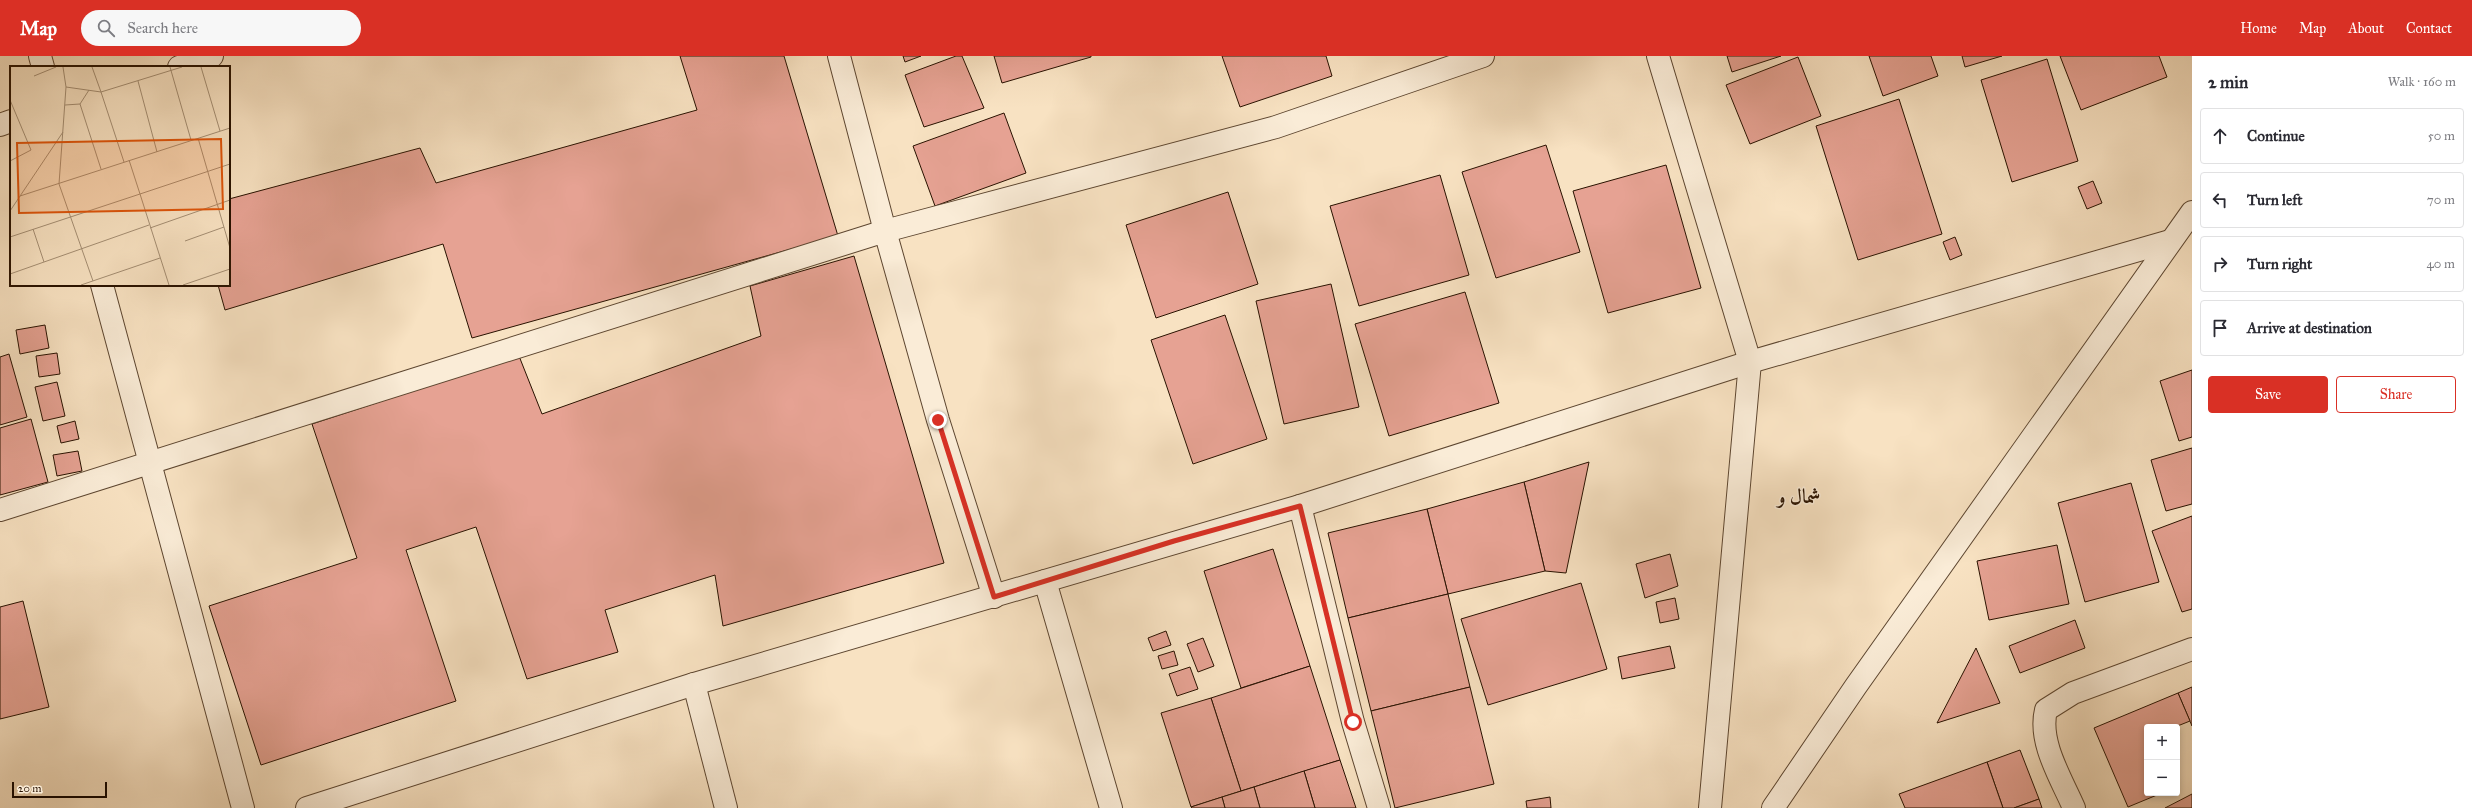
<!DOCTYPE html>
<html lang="en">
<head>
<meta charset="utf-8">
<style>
	body { margin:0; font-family:"IM FELL Great Primer",Amiri,serif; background:#f7f7f7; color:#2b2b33 }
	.controls { position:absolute; right:12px; bottom:12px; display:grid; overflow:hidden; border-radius:4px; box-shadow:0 2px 6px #0003 }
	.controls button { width:36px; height:36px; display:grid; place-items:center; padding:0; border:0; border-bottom:1px solid #e1e1e2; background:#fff; color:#2b2b33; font:20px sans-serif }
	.scale { position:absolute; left:12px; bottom:10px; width:95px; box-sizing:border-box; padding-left:4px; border:2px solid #291200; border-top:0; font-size:11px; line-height:14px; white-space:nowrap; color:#291200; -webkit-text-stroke:3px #faecd7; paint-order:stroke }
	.stop { position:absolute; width:12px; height:12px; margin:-9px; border:3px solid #d93025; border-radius:50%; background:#fff }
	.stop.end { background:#d93025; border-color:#fff; box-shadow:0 1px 4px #0008 }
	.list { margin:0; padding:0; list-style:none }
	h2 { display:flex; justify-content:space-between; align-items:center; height:52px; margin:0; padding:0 16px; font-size:17px }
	h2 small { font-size:13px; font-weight:400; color:#7c7c81 }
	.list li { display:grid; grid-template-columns:26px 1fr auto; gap:12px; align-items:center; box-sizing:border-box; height:56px; margin:0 8px 8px; padding:0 8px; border:1px solid #e1e1e2; border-radius:4px }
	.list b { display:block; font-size:15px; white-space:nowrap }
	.list em { font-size:13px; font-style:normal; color:#7c7c81 }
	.actions { display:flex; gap:8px; padding:12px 16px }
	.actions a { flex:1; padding:9px 0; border:1px solid #d93025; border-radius:4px; text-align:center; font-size:14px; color:#d93025 }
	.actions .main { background:#d93025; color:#fff }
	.icon { flex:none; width:22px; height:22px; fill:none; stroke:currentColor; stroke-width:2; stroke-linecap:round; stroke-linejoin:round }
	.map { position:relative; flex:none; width:2192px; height:752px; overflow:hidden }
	header { display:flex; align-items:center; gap:24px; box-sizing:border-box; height:56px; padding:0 20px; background:#d93025; color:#fff }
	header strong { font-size:19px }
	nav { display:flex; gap:22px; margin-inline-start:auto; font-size:14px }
	.search { width:280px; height:36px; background:#f7f7f7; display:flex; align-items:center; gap:10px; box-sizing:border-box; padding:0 14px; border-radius:22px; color:#7c7c81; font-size:15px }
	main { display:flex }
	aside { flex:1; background:#fff }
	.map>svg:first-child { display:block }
	.building { fill:#e6a293; stroke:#291200 }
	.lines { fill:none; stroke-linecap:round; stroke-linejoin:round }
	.minor-casing { stroke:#5d4630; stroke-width:24 }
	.minor { stroke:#faecd7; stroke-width:22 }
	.route { stroke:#d93025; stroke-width:5 }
	.labels { text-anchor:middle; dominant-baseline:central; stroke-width:3; stroke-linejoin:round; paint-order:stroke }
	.district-label { font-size:20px; font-weight:bold; fill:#291200; stroke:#faecd7 }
	.inset-road { fill:none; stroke:#a58f74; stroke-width:1 }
	.view { fill:#de550b; fill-opacity:0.15; stroke:#de550b; stroke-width:2 }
	.inset-edge { fill:none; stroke:#291200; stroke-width:2 }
</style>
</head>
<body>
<header>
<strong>Map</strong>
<div class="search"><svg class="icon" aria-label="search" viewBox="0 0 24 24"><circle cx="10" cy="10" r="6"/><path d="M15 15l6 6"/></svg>Search here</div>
<nav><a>Home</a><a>Map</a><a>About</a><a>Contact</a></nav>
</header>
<main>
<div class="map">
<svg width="2192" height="752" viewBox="0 0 2192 752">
	<rect width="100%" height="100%" fill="#f8e2c2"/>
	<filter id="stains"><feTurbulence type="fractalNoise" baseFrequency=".005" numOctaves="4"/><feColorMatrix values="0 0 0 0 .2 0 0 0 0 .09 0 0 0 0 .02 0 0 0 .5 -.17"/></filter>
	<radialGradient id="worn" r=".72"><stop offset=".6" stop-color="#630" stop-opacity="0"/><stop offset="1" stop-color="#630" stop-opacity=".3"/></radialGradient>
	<g class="building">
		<polygon points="680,0 784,0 838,180 472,282 443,188 225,254 218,229 229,229 229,143 420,92 436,127 697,54"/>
		<polygon points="903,0 921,0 905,6"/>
		<polygon points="956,0 962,0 984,52 924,71 905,19"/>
		<polygon points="994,0 1091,0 1091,1 1002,27"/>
		<polygon points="1222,0 1326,0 1332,20 1240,51"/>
		<polygon points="1727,0 1781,0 1732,16"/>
		<polygon points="1869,0 1931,0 1938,20 1883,40"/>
		<polygon points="1962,0 2002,0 1965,11"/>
		<polygon points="2060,0 2159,0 2167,21 2081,54"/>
		<polygon points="1798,1 1821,60 1750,88 1726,29"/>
		<polygon points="2047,3 2078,105 2012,126 1981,24"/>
		<polygon points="1899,43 1942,178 1858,204 1816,70"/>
		<polygon points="1004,57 1026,117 935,150 913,90"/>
		<polygon points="1546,89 1580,196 1496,222 1462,116"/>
		<polygon points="1666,109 1701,232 1608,257 1573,135"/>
		<polygon points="1440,119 1469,219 1359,250 1330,150"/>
		<polygon points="2093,125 2102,147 2087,153 2078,131"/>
		<polygon points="1228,136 1258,228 1156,262 1126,169"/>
		<polygon points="1955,181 1962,199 1950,204 1943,186"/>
		<polygon points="854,200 944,507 723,570 715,519 605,554 618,596 527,623 476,471 406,494 456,645 261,709 209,550 357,502 312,368 519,300 542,358 761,280 750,230"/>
		<polygon points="1331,228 1359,351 1284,368 1256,245"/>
		<polygon points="1465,236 1499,347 1389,380 1355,268"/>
		<polygon points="1225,259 1267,383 1193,408 1151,284"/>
		<polygon points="45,269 49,292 20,298 16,274"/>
		<polygon points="57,297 60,318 39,321 36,300"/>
		<polygon points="9,298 27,361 0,369 0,301"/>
		<polygon points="2192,314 2192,381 2179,385 2160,325"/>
		<polygon points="57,326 65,360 43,365 35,331"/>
		<polygon points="31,363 48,426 0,439 0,372"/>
		<polygon points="75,365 79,383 61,387 57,370"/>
		<polygon points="2192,392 2192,448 2166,455 2151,404"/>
		<polygon points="78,395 82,415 57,420 53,399"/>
		<polygon points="1589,406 1566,517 1545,515 1524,426"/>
		<polygon points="1524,426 1545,515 1448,538 1427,453"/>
		<polygon points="2131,427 2159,526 2085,546 2058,447"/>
		<polygon points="1427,453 1448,538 1348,562 1328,477"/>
		<polygon points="2192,460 2192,553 2182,556 2152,475"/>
		<polygon points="2057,489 2069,548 1989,564 1977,505"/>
		<polygon points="1273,493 1310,610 1241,632 1204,515"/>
		<polygon points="1670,498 1678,530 1645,542 1636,508"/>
		<polygon points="1581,527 1607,613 1488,649 1461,563"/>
		<polygon points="1448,538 1470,631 1371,655 1348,562"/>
		<polygon points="1675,542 1679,563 1660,567 1656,546"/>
		<polygon points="23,545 49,651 0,663 0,551"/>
		<polygon points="2075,564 2085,592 2020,617 2009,590"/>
		<polygon points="1166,575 1171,589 1153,595 1148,582"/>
		<polygon points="1203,582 1214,610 1198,616 1187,588"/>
		<polygon points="1670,590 1675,612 1622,623 1618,601"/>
		<polygon points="1976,592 2000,647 1937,667"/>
		<polygon points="1174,595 1178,609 1162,613 1158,600"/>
		<polygon points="1310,610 1340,704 1241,735 1211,642"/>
		<polygon points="1190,611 1198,633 1177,640 1169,618"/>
		<polygon points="1470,631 1494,728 1395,752 1371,655"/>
		<polygon points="2192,631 2192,670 2178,637"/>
		<polygon points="2178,637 2190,665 2175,671 2147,671 2145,711 2147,737 2157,739 2128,751 2094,672"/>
		<polygon points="1211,642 1241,735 1191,751 1161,657"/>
		<polygon points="2020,694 2039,743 2014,752 2003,752 1987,706"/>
		<polygon points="1340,704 1356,752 1315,752 1304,715"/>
		<polygon points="1987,706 2003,752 1905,752 1899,738"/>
		<polygon points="1304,715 1315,752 1260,752 1254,731"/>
		<polygon points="1254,731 1260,752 1225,752 1222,741"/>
		<polygon points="2192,738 2192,752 2165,752"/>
		<polygon points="1222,741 1225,752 1192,752 1191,751"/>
		<polygon points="1550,741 1551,752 1527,752 1526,745"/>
		<polygon points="2039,743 2042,752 2014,752"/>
	</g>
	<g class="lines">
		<g class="minor-casing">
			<g id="minor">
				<polyline points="40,0 43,11"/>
				<polyline points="839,0 885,175 1276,71 1483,0"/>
				<polyline points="1658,0 1750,306 1710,752"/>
				<polyline points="179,11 212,0"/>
				<polyline points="0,69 11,65"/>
				<polyline points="102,229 243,752"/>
				<polyline points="1300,450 1353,666 1379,752"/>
				<polyline points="0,454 885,175 938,364 994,541"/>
				<polyline points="1045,525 1111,752"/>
				<polyline points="694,628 726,752"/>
				<polyline points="307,752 694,628 1300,450 1750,306 2170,185"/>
				<polyline points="1773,752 1856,630 2192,156"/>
				<path d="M2074,752c-13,-30 -36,-66 -28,-98l27,-17 119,-44"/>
			</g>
		</g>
		<use href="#minor" class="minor"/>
	</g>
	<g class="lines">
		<polyline class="route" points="938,364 994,541 1174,485 1300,450 1353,666"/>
	</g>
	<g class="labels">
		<g class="district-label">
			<text x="1799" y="440">شمال و</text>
		</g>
	</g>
	<g transform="translate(10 10)">
		<rect width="220" height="220" fill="#f8e2c2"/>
		<path class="inset-road" d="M53,1l3,20 -7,97 34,97M82,1l9,25 81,-25M160,1l21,73M191,1l19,64M24,10l22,-9M128,15l19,71M56,21l35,5 23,70M0,34l21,50 -21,11M70,38l9,-14M55,39l15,-1 21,65M188,72l32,110M119,94l11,34 90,-30M10,130l210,-68M0,145l53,-79M140,162l80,-28M23,163l11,33M0,171l130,-43 29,91M175,175l39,-14M0,208l139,-49M71,219l79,-27M173,219l47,-16"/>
		<path class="view" d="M211,73l2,70 -204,4 -2,-70z"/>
		<rect width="220" height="220" class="inset-edge"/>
	</g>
	<rect width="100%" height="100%" filter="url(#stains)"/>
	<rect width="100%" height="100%" fill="url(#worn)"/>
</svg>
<div class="controls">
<button>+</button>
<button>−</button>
</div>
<div class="scale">20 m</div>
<div class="stop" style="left:1353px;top:666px"></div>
<div class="stop end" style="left:938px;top:364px"></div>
</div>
<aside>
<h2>2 min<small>Walk · 160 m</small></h2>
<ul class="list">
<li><svg class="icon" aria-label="ahead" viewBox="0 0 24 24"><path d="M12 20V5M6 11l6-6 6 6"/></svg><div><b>Continue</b></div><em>50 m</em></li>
<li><svg class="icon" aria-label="left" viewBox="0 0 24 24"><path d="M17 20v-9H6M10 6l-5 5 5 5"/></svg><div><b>Turn left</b></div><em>70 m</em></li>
<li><svg class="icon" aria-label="right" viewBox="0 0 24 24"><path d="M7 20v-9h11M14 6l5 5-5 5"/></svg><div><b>Turn right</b></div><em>40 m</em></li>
<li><svg class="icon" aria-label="arrive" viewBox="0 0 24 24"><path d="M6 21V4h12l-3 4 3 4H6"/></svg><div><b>Arrive at destination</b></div></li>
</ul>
<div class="actions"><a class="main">Save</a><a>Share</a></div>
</aside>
</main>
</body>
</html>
